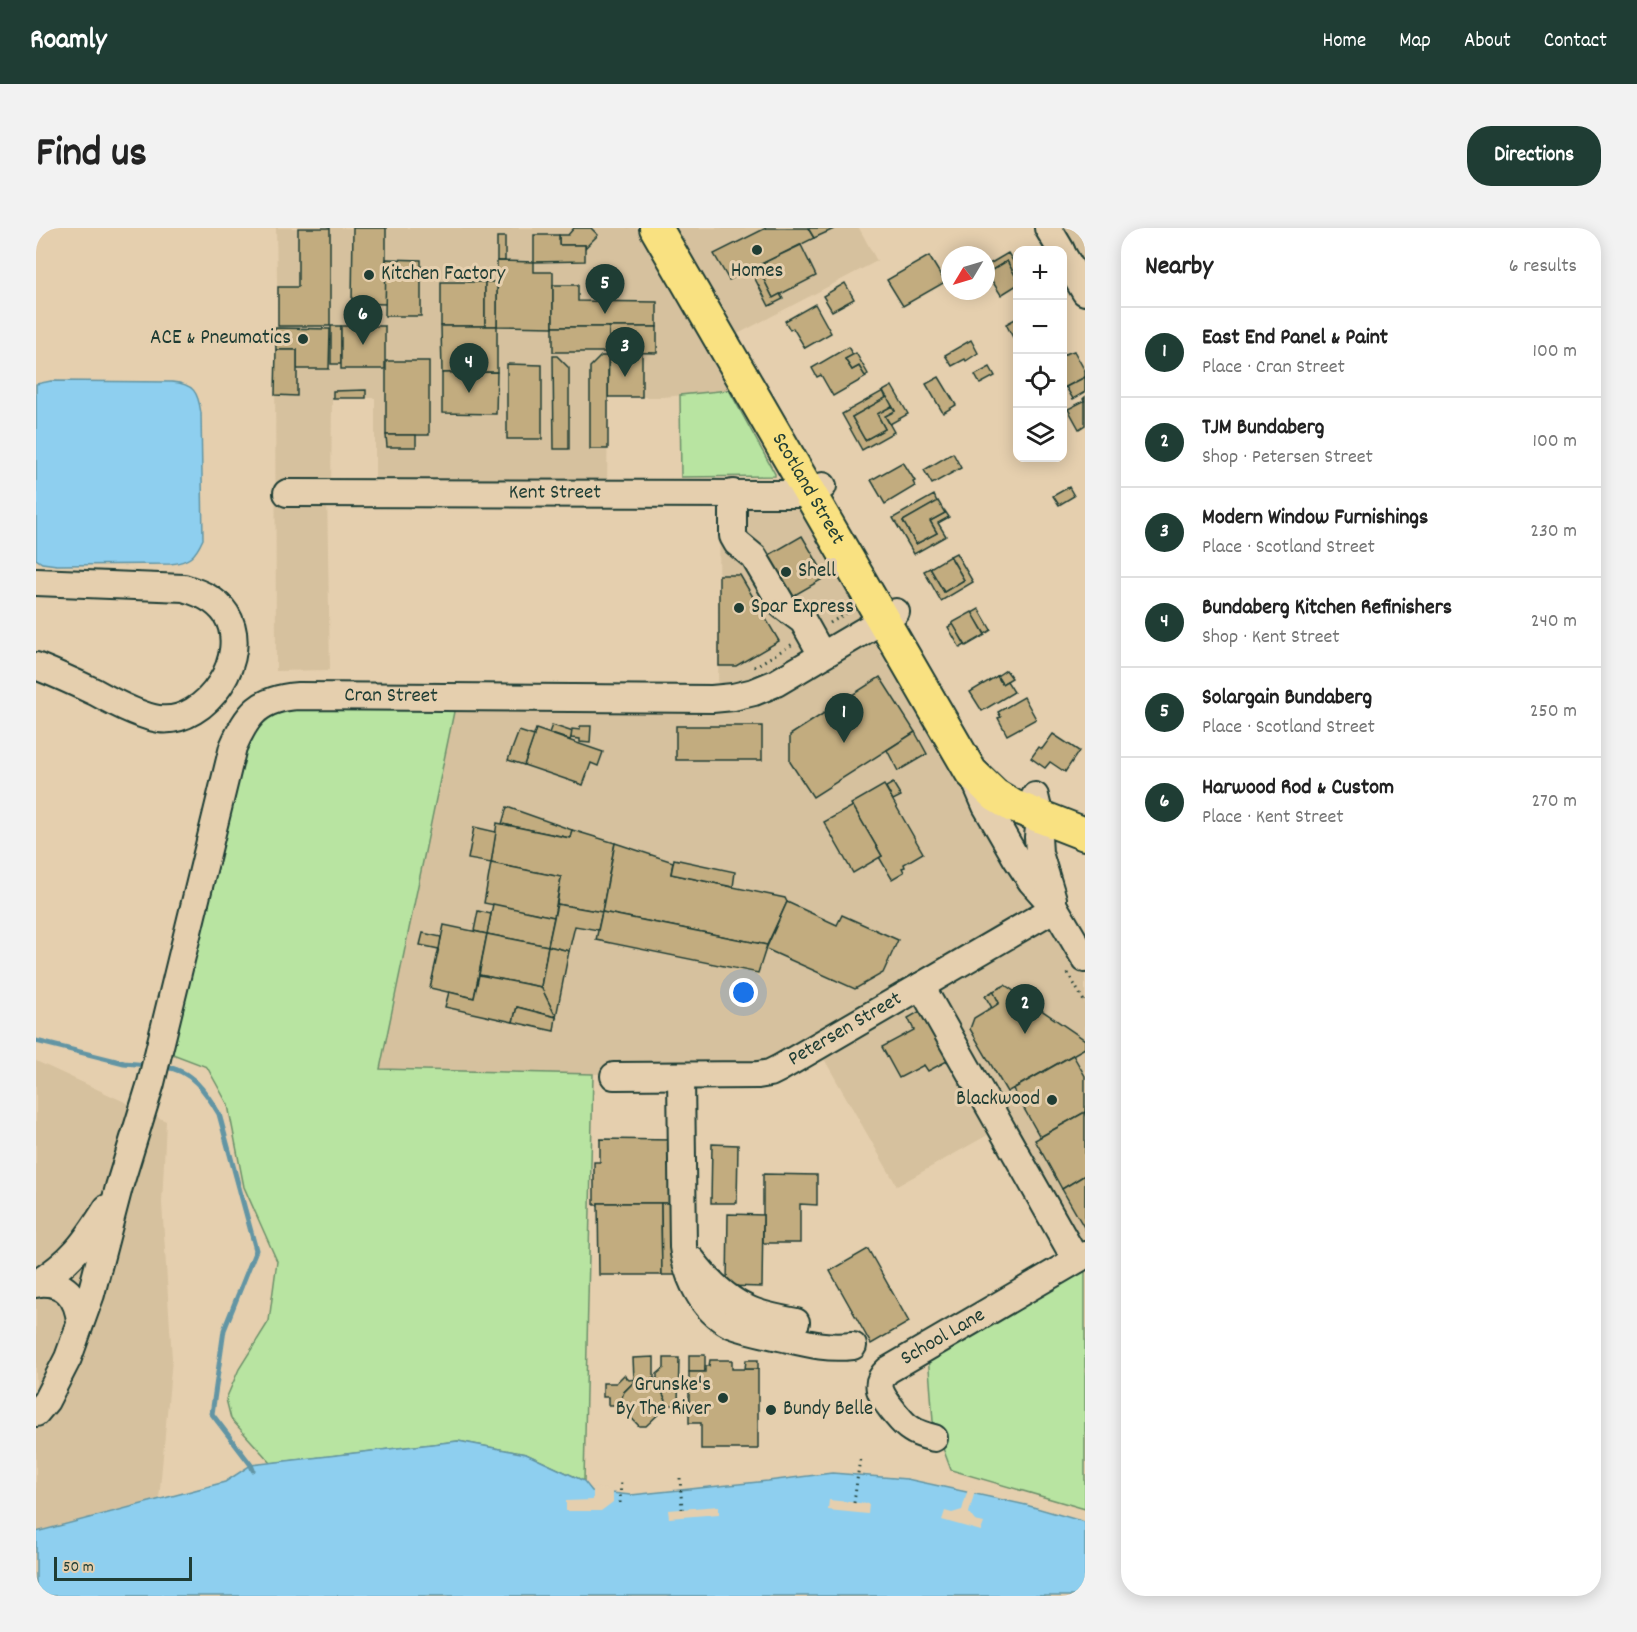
<!DOCTYPE html>
<html lang="en">
<head>
<meta charset="utf-8">
<style>
	body { margin:0; font-family:Dekko,sans-serif; background:#f2f2f2; color:#222 }
	.controls { position:absolute; right:18px; top:18px; display:grid; overflow:hidden; border-radius:12px; box-shadow:0 3px 15px #0003 }
	.controls button { width:54px; height:54px; display:grid; place-items:center; padding:0; border:0; border-bottom:2px solid #e0e0e0; background:#fff; color:#222; font:30px sans-serif }
	.compass { position:absolute; left:905px; top:18px; width:54px; height:54px; border-radius:50%; background:#fff; box-shadow:0 3px 15px #0003; rotate:232deg }
	.scale { position:absolute; left:18px; bottom:15px; width:138px; box-sizing:border-box; padding-left:6px; border:3px solid #1f3d34; border-top:0; font-size:16px; line-height:21px; white-space:nowrap; color:#1f3d34; -webkit-text-stroke:4px #e5cfae; paint-order:stroke }
	.you { position:absolute; left:708px; top:765px; width:21px; height:21px; margin:-15px; border:4px solid #fff; border-radius:50%; background:#1a73e8; box-shadow:0 0 0 9px #1a73e833 }
	.badge { display:grid; place-items:center; width:39px; height:39px; border-radius:50%; background:#1f3d34; color:#fff; font-size:20px; font-weight:700 }
	.pin { position:absolute; translate:-50% -50px; filter:drop-shadow(0 2px 3px #0008) }
	.pin::after { content:''; position:absolute; top:32px; width:21px; height:18px; background:inherit; clip-path:polygon(0 0,100% 0,50% 100%) }
	.list { margin:0; padding:0; list-style:none }
	h2 { display:flex; justify-content:space-between; align-items:center; height:78px; margin:0; padding:0 24px; font-size:26px }
	h2 small { font-size:20px; font-weight:400; color:#767676 }
	.list li { display:grid; grid-template-columns:39px 1fr auto; gap:18px; align-items:center; box-sizing:border-box; height:90px; padding:0 24px; border-top:2px solid #e0e0e0 }
	.list b { display:block; font-size:22px; white-space:nowrap }
	.list p { margin:0; font-size:20px; white-space:nowrap; color:#767676 }
	.list em { font-size:20px; font-style:normal; color:#767676 }
	.icon { flex:none; width:33px; height:33px; fill:none; stroke:currentColor; stroke-width:2; stroke-linecap:round; stroke-linejoin:round }
	.map { position:relative; flex:none; width:1049px; height:1368px; overflow:hidden; border-radius:24px }
	header { display:flex; align-items:center; gap:36px; box-sizing:border-box; height:84px; padding:0 30px; background:#1f3d34; color:#fff }
	header strong { font-size:28px }
	nav { display:flex; gap:33px; margin-inline-start:auto; font-size:21px }
	.intro { display:flex; align-items:center; justify-content:space-between; box-sizing:border-box; height:144px; padding:0 36px }
	h1 { margin:0; font-size:42px }
	.button { padding:15px 27px; border-radius:24px; background:#1f3d34; color:#fff; font-size:21px; font-weight:700 }
	main { display:flex; gap:36px; padding:0 36px }
	aside { flex:1; background:#fff; border-radius:24px; box-shadow:0 3px 15px #0003 }
	.map>svg:first-child { display:block }
	.built { fill:#d6c19e }
	.green { fill:#b8e4a1; stroke:#6c906a; stroke-width:1.5 }
	.water { fill:#8ecfef; stroke:#6295a4; stroke-width:1.5 }
	.pier { fill:#e5cfae }
	.lines { fill:none; stroke-linecap:round; stroke-linejoin:round }
	.stream { stroke:#6295a4; stroke-width:5 }
	.building { fill:#c2ac7f; stroke:#1f3d34; stroke-width:1.5 }
	.minor-casing { stroke:#1f3d34; stroke-width:30 }
	.major-casing { stroke:#1f3d34; stroke-width:36 }
	.path { stroke:#1f3d34; stroke-width:3; stroke-dasharray:1.5 4.5; stroke-linecap:butt }
	.minor { stroke:#e5cfae; stroke-width:26 }
	.major { stroke:#f9e181; stroke-width:32 }
	.poi-dot { fill:#1f3d34; stroke:#e5cfae; stroke-width:2 }
	.labels { text-anchor:middle; dominant-baseline:central; stroke-width:6; stroke-linejoin:round; paint-order:stroke }
	.poi-label { font-size:21px; fill:#1f3d34; stroke:#e5cfae; text-anchor:start }
	.street-label { font-size:21px; fill:#1f3d34; stroke:#e5cfae }
</style>
</head>
<body>
<header>
<strong>Roamly</strong>
<nav><a>Home</a><a>Map</a><a>About</a><a>Contact</a></nav>
</header>
<div class="intro"><h1>Find us</h1><a class="button">Directions</a></div>
<main>
<div class="map">
<svg width="1049" height="1368" viewBox="0 0 1049 1368">
	<rect width="100%" height="100%" fill="#e5cfae"/>
	<filter id="ink" filterUnits="userSpaceOnUse"><feTurbulence type="fractalNoise" baseFrequency=".0167" numOctaves="2"/><feDisplacementMap in="SourceGraphic" scale="12" xChannelSelector="R" yChannelSelector="G"/><feConvolveMatrix kernelMatrix="1 2 1 2 8 2 1 2 1" color-interpolation-filters="sRGB"/></filter>
	<g filter="url(#ink)">
		<g class="built">
			<polygon points="240,0 823,0 841,33 694,110 716,149 691,163 627,169 572,169 571,264 339,263 339,170 296,170 295,264 291,264 294,442 240,443 239,100 242,100"/>
			<polygon points="1010,0 1049,0 1049,67"/>
			<polygon points="684,264 771,264 1049,730 1049,1025 957,904 861,958 780,817 722,845 557,846 344,841 421,468 682,469"/>
			<polygon points="0,833 130,893 126,975 136,1131 123,1271 0,1304"/>
		</g>
		<g class="green">
			<polygon points="693,162 739,246 739,248 645,249 644,167"/>
			<path d="M266,479h153l-75,362 213,5 -9,407 -58,-27 -68,-13 -187,22 -40,-44 -5,-20 13,-30 30,-48 8,-60 -33,-74 -16,-82 -21,-38 -37,-14 78,-310c16,-25 25,-30 54,-36z"/>
			<polygon points="1049,1038 1049,1281 915,1242 897,1193 892,1127"/>
		</g>
		<g class="water">
			<path d="M15,153l121,1c22,2 26,10 29,31l2,126c-8,18 -14,23 -33,25l-113,1 -15,-2 -6,-4v-175z"/>
			<polygon points="422,1213 490,1226 548,1253 556,1263 595,1267 732,1253 796,1245 871,1251 990,1277 1049,1294 1049,1368 0,1368 0,1304 189,1254 215,1237"/>
		</g>
		<g class="pier">
			<polygon points="557,1260 577,1263 577,1274 565,1283 530,1283 530,1273 557,1272"/>
			<polygon points="932,1261 939,1263 933,1285 939,1293 948,1295 945,1303 906,1292 909,1283 916,1285 926,1282"/>
			<polygon points="793,1272 833,1276 832,1286 792,1282"/>
			<polygon points="683,1278 683,1286 633,1290 632,1282"/>
		</g>
		<g class="lines">
			<g class="stream">
				<polyline points="0,813 88,835 112,837"/>
				<path d="M128,839c27,2 42,25 55,47l37,136 -32,80 -12,84 39,51 2,5"/>
			</g>
		</g>
		<g class="building">
			<polygon points="262,0 294,0 294,98 242,98 242,59 262,59"/>
			<polygon points="317,0 350,0 350,76 316,75"/>
			<polygon points="538,0 555,0 562,7 549,20 549,17 523,17 523,7 532,7"/>
			<polygon points="730,0 772,0 778,10 693,52 678,26"/>
			<polygon points="772,0 800,0 778,10"/>
			<polygon points="498,7 523,7 523,17 549,17 549,33 498,34"/>
			<rect x="461" y="9" width="8" height="24"/>
			<polygon points="765,17 780,48 737,70 721,38"/>
			<polygon points="972,25 979,36 981,34 981,51 971,33 951,45 950,38"/>
			<polygon points="893,28 909,54 867,78 851,52"/>
			<polygon points="350,31 385,32 385,88 349,88"/>
			<polygon points="461,33 498,34 498,44 517,44 517,99 461,98"/>
			<polygon points="971,33 981,51 981,57 965,67 951,45"/>
			<polygon points="721,38 737,70 744,66 747,71 733,78 714,41"/>
			<rect x="405" y="54" width="44" height="44"/>
			<rect x="449" y="54" width="12" height="44"/>
			<polygon points="809,55 818,71 796,83 787,68"/>
			<polygon points="517,57 542,57 542,73 621,74 621,99 517,99"/>
			<polygon points="779,76 795,105 769,120 757,100 754,102 749,93"/>
			<polygon points="981,90 981,117 970,96"/>
			<rect x="295" y="98" width="10" height="38"/>
			<rect x="305" y="98" width="44" height="43"/>
			<polygon points="405,98 461,98 461,144 406,145"/>
			<rect x="517" y="99" width="56" height="25"/>
			<polygon points="573,99 621,99 621,125 573,124"/>
			<polygon points="239,100 294,101 293,141 261,141 261,122 240,122"/>
			<polygon points="935,112 942,125 930,133 929,131 916,138 909,127"/>
			<polygon points="812,119 817,127 809,131 816,142 823,138 830,149 797,168 785,147 781,149 776,140"/>
			<polygon points="240,122 261,122 261,168 239,167"/>
			<polygon points="1038,123 1049,143 1049,149 1026,161 1026,127"/>
			<polygon points="573,124 606,125 606,169 572,169"/>
			<polygon points="820,125 832,146 829,148 823,138 816,142 809,131"/>
			<polygon points="517,128 521,128 533,140 533,221 518,221"/>
			<polygon points="565,128 572,128 572,221 554,221 554,139"/>
			<rect x="350" y="133" width="43" height="74"/>
			<polygon points="471,136 506,137 506,211 471,211"/>
			<polygon points="954,139 959,148 944,156 939,147"/>
			<polygon points="461,144 460,186 406,185 406,145"/>
			<polygon points="903,149 920,177 907,185 890,156"/>
			<polygon points="1049,149 1049,164 1037,171 1030,159"/>
			<polygon points="856,158 872,186 854,196 849,188 859,183 847,163"/>
			<polygon points="330,162 330,170 297,170 297,163"/>
			<polygon points="847,163 850,170 816,189 829,212 849,201 841,186 856,178 859,183 849,188 858,204 826,222 806,186"/>
			<polygon points="851,169 856,178 841,186 849,201 829,212 816,189"/>
			<polygon points="1049,169 1049,197 1043,201 1032,181 1048,173 1047,171"/>
			<polygon points="350,207 380,207 380,219 351,219"/>
			<polygon points="917,225 925,240 896,256 888,242"/>
			<polygon points="867,234 879,253 877,254 879,258 849,276 835,252"/>
			<polygon points="1033,259 1038,268 1023,277 1017,268"/>
			<polygon points="898,267 901,274 867,293 880,316 901,305 894,293 909,285 909,283 913,289 902,295 910,308 878,326 857,290"/>
			<polygon points="902,273 909,285 894,293 901,305 880,316 867,293"/>
			<polygon points="766,308 790,349 750,372 726,331"/>
			<polygon points="920,325 937,354 905,373 888,343 894,340 908,364 928,352 914,328"/>
			<polygon points="914,328 928,352 908,364 894,340"/>
			<polygon points="683,347 704,347 743,413 700,438 683,438"/>
			<polygon points="943,381 955,402 949,406 936,385"/>
			<polygon points="936,384 949,407 930,418 916,395"/>
			<polygon points="917,396 929,417 924,420 912,399"/>
			<polygon points="970,442 976,450 966,456 961,448"/>
			<polygon points="961,448 966,456 971,453 978,464 946,483 934,464"/>
			<polygon points="844,449 879,504 777,569 754,534 754,507"/>
			<polygon points="988,469 1000,491 971,507 962,490 965,489 962,484"/>
			<polygon points="516,497 537,504 534,512 513,505"/>
			<polygon points="544,498 555,498 554,515 544,514 544,511 535,510 536,501 544,502"/>
			<rect x="640" y="498" width="86" height="34"/>
			<polygon points="500,501 567,524 562,538 555,535 547,557 488,537"/>
			<polygon points="483,503 498,508 488,537 472,532"/>
			<polygon points="879,504 891,526 862,543 851,522"/>
			<polygon points="1017,506 1043,523 1029,544 1014,534 1009,540 995,530 1003,519 1006,521"/>
			<polygon points="857,555 865,568 857,572 850,559"/>
			<polygon points="848,557 887,625 868,636 869,639 866,640 868,644 856,651 843,629 846,628 815,576"/>
			<polygon points="817,578 846,628 817,645 788,594"/>
			<polygon points="471,579 536,602 534,610 466,596"/>
			<polygon points="461,595 534,610 536,602 579,615 566,684 521,676 525,649 455,635"/>
			<polygon points="438,599 460,604 455,635 432,631"/>
			<polygon points="579,615 637,634 635,646 749,670 751,674 731,717 566,684"/>
			<polygon points="638,631 699,644 697,659 635,646"/>
			<polygon points="455,635 525,649 518,689 448,675"/>
			<polygon points="751,674 801,697 806,687 862,712 847,745 819,761 730,721"/>
			<polygon points="457,676 518,689 512,718 451,706"/>
			<polygon points="521,676 566,684 562,702 539,698 533,723 512,718"/>
			<polygon points="442,683 455,686 451,706 438,703"/>
			<polygon points="566,684 731,717 722,745 560,712"/>
			<polygon points="408,697 451,706 438,770 394,760"/>
			<polygon points="387,705 405,709 403,721 384,717"/>
			<polygon points="451,706 512,718 505,759 443,747"/>
			<polygon points="512,718 533,723 520,789 505,759"/>
			<polygon points="443,747 505,759 520,789 481,779 477,794 409,779 413,764 438,770"/>
			<polygon points="969,757 1049,812 1049,820 971,864 934,801 938,790 963,775 957,763"/>
			<polygon points="957,763 963,775 956,780 949,768"/>
			<polygon points="481,779 520,789 518,803 477,794"/>
			<polygon points="888,781 915,831 892,843 888,837 863,850 846,819 878,802 872,790"/>
			<polygon points="1037,827 1049,848 1049,884 1004,909 977,861"/>
			<polygon points="1049,884 1049,947 1026,961 999,912"/>
			<polygon points="564,911 637,912 638,975 562,975 562,977 558,977 558,934 564,934"/>
			<polygon points="676,916 702,917 701,975 675,975"/>
			<polygon points="727,946 781,947 781,977 764,976 764,1015 727,1015"/>
			<polygon points="1049,947 1049,1001 1026,961"/>
			<polygon points="562,975 625,975 626,1047 563,1047"/>
			<polygon points="625,975 638,975 641,1047 626,1047"/>
			<polygon points="692,986 727,987 726,1059 691,1058"/>
			<polygon points="832,1021 873,1094 835,1116 794,1043"/>
			<rect x="653" y="1127" width="16" height="17"/>
			<polygon points="618,1129 618,1151 598,1151 597,1130"/>
			<polygon points="628,1130 643,1130 642,1177 632,1177 626,1164 614,1151 621,1151 621,1146 628,1140"/>
			<polygon points="674,1132 696,1132 696,1141 722,1141 722,1221 665,1221 665,1195 653,1195 653,1144 669,1144 669,1138 673,1138"/>
			<polygon points="710,1132 722,1132 722,1141 709,1141"/>
			<polygon points="588,1147 593,1152 601,1151 588,1164 583,1177 572,1177 572,1169 567,1169 567,1155 580,1155"/>
			<polygon points="601,1151 614,1151 626,1164 632,1177 610,1198 603,1198 583,1177 588,1164"/>
		</g>
		<g class="lines">
			<g class="minor-casing">
				<g id="minor">
					<polyline points="1012,0 1025,22"/>
					<polyline points="1026,25 1049,64"/>
					<path id="s1" d="M251,265l522,1 14,-8"/>
					<polyline points="697,265 697,308 701,315 718,329 747,378 767,393 786,427"/>
					<path d="M0,354l148,6c16,5 32,11 42,26 26,41 -19,111 -67,105 -20,-3 -46,-17 -64,-27 -19,-9 -39,-18 -59,-26"/>
					<polyline points="937,548 950,578 980,630 995,653 1019,680 1049,731"/>
					<polyline points="999,568 1004,589 1002,609 1003,625 1017,671"/>
					<polyline points="885,758 1040,1032"/>
					<path id="s2" d="M578,848l144,-1 12,-2 10,-5 275,-160"/>
					<path d="M645,848l2,171c4,30 19,63 47,77 17,7 37,10 54,14 25,6 43,11 69,8"/>
					<path d="M656,1032c15,20 35,40 58,50 14,6 31,9 46,12"/>
					<path d="M2,1055c26,-3 40,14 42,39"/>
					<path d="M0,1056c36,-23 49,-41 71,-76"/>
					<path id="s3" d="M0,1185l10,-12 22,-43 23,-64 28,-107 32,-104 82,-336c15,-34 26,-48 65,-51l414,3 21,-2 21,-5 22,-9 120,-71"/>
					<path id="s4" d="M898,1210c-8,-2 -16,-4 -23,-9 -7,-4 -12,-11 -17,-17 -11,-14 -23,-27 -6,-42l197,-115"/>
				</g>
			</g>
			<g class="major-casing">
				<g id="major">
					<path id="s5" d="M620,0l315,544 24,23 18,11 72,28"/>
				</g>
			</g>
			<g class="path">
				<polyline points="794,395 814,383"/>
				<polyline points="718,439 757,416"/>
				<polyline points="1032,745 1049,775"/>
				<polyline points="644,1250 646,1281"/>
				<polyline points="584,1275 585,1251"/>
				<polyline points="818,1275 824,1230"/>
			</g>
			<use href="#minor" class="minor"/>
			<use href="#major" class="major"/>
		</g>
	</g>
	<g class="poi-dot">
		<circle cx="721" cy="22" r="6"/>
		<circle cx="333" cy="47" r="6"/>
		<circle cx="267" cy="111" r="6"/>
		<circle cx="750" cy="344" r="6"/>
		<circle cx="703" cy="380" r="6"/>
		<circle cx="1016" cy="872" r="6"/>
		<circle cx="687" cy="1170" r="6"/>
		<circle cx="735" cy="1182" r="6"/>
	</g>
	<g class="labels">
		<g class="poi-label">
			<text x="721" y="44" text-anchor="middle">Homes</text>
			<text x="345" y="47">Kitchen Factory</text>
			<text x="255" y="111" text-anchor="end">ACE &amp; Pneumatics</text>
			<text x="762" y="344">Shell</text>
			<text x="715" y="380">Spar Express</text>
			<text x="1004" y="872" text-anchor="end">Blackwood</text>
			<text x="675" y="1158" text-anchor="end">Grunske's<tspan x="675" dy="24">By The River</tspan></text>
			<text x="747" y="1182">Bundy Belle</text>
		</g>
		<g class="street-label">
			<text stroke="none"><textPath href="#s5" startOffset="302">Scotland Street</textPath></text>
			<text stroke="none"><textPath href="#s1" startOffset="268">Kent Street</textPath></text>
			<text stroke="none"><textPath href="#s3" startOffset="879">Cran Street</textPath></text>
			<text stroke="none"><textPath href="#s2" startOffset="243">Petersen Street</textPath></text>
			<text stroke="none"><textPath href="#s4" startOffset="162">School Lane</textPath></text>
		</g>
	</g>
</svg>
<div class="controls">
<button>+</button>
<button>−</button>
<button><svg class="icon" aria-label="locate" viewBox="0 0 24 24"><circle cx="12" cy="12" r="6"/><path d="M12 2v4M12 18v4M2 12h4M18 12h4"/></svg></button>
<button><svg class="icon" aria-label="layers" viewBox="0 0 24 24"><path d="M12 4l9 5-9 5-9-5zM3 14l9 5 9-5"/></svg></button>
</div>
<svg class="compass" viewBox="-18 -18 36 36"><path d="M0-13l5 13h-10z" fill="#e53935"/><path d="M0 13l5-13h-10z" fill="#767676"/></svg>
<div class="scale">50 m</div>
<div class="you"></div>
<div class="pin badge" style="left:808px;top:515px">1</div>
<div class="pin badge" style="left:989px;top:806px">2</div>
<div class="pin badge" style="left:589px;top:149px">3</div>
<div class="pin badge" style="left:433px;top:165px">4</div>
<div class="pin badge" style="left:569px;top:86px">5</div>
<div class="pin badge" style="left:327px;top:117px">6</div>
</div>
<aside>
<h2>Nearby<small>6 results</small></h2>
<ul class="list">
<li><span class="badge">1</span><div><b>East End Panel &amp; Paint</b><p>Place · Cran Street</p></div><em>100 m</em></li>
<li><span class="badge">2</span><div><b>TJM Bundaberg</b><p>Shop · Petersen Street</p></div><em>100 m</em></li>
<li><span class="badge">3</span><div><b>Modern Window Furnishings</b><p>Place · Scotland Street</p></div><em>230 m</em></li>
<li><span class="badge">4</span><div><b>Bundaberg Kitchen Refinishers</b><p>Shop · Kent Street</p></div><em>240 m</em></li>
<li><span class="badge">5</span><div><b>Solargain Bundaberg</b><p>Place · Scotland Street</p></div><em>250 m</em></li>
<li><span class="badge">6</span><div><b>Harwood Rod &amp; Custom</b><p>Place · Kent Street</p></div><em>270 m</em></li>
</ul>
</aside>
</main>
</body>
</html>
